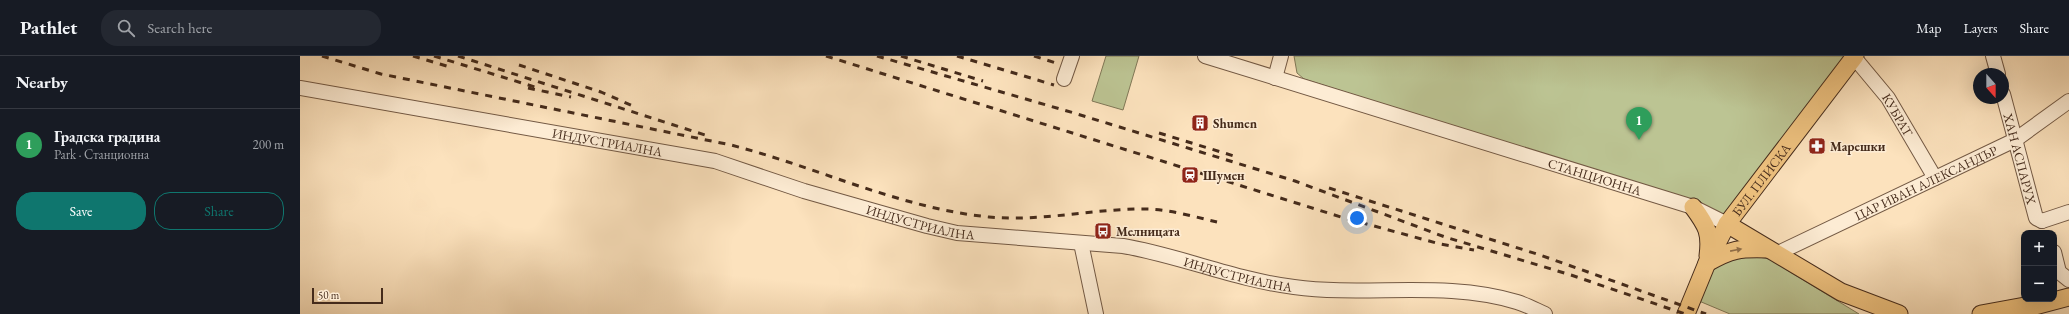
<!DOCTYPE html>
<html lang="en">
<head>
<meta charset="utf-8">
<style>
	body { margin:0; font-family:"EB Garamond",serif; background:#242831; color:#f1f3f6 }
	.controls { position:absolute; right:12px; bottom:12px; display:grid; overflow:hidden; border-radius:8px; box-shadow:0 4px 16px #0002 }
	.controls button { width:36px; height:36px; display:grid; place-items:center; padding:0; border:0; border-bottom:1px solid #363941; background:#171b24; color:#f1f3f6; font:20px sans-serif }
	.compass { position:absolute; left:1673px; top:12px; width:36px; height:36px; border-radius:50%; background:#171b24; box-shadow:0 4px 16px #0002; rotate:159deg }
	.scale { position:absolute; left:12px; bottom:10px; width:71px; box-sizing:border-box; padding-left:4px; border:2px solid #452b1b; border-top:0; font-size:11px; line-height:14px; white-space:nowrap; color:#452b1b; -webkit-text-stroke:3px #fdecd4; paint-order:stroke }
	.you { position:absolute; left:1057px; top:162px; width:14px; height:14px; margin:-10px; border:3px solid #fff; border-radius:50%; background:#1a73e8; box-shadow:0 0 0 6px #1a73e833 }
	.badge { display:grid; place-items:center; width:26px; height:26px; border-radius:50%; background:#0f766e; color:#fff; font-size:13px; font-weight:700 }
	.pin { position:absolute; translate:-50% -33px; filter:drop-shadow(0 1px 2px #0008) }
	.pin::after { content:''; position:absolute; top:21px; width:14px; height:12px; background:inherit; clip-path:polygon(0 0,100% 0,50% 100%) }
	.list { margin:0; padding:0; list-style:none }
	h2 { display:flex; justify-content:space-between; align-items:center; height:52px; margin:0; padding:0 16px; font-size:17px }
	h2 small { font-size:13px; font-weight:400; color:#9ea1a6 }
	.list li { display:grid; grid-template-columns:26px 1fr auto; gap:12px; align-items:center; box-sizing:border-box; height:72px; padding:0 16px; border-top:1px solid #363941 }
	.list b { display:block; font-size:15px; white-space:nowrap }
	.list p { margin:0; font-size:13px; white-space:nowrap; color:#9ea1a6 }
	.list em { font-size:13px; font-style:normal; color:#9ea1a6 }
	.actions { display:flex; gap:8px; padding:12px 16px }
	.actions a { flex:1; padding:9px 0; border:1px solid #0f766e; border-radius:16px; text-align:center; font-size:14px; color:#0f766e }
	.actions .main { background:#0f766e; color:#fff }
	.icon { flex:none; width:22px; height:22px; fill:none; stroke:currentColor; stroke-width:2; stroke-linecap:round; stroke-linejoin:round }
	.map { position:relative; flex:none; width:1769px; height:258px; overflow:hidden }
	header { display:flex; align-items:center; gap:24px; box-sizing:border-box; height:56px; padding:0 20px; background:#171b24; border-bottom:1px solid #363941 }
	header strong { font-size:19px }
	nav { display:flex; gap:22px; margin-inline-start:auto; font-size:14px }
	.search { width:280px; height:36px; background:#242831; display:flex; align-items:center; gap:10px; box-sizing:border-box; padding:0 14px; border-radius:16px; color:#9ea1a6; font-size:15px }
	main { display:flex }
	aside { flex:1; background:#171b24 }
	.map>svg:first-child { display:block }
	.green { fill:#bcc493; stroke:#807857 }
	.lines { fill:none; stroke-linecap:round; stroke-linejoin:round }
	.minor-casing { stroke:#735944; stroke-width:16 }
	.major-casing { stroke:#452b1b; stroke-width:19 }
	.minor { stroke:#fdecd4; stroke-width:14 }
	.major { stroke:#eec17e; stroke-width:17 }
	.rail { stroke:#452b1b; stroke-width:3; stroke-dasharray:7 7; stroke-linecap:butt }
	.oneway { fill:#916e48 }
	.labels { text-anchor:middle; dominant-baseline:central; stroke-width:3; stroke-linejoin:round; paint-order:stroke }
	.street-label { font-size:13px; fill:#452b1b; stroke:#fdecd4 }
	.poi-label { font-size:13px; font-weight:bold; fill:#452b1b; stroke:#fdecd4; text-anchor:start }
</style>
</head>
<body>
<header>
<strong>Pathlet</strong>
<div class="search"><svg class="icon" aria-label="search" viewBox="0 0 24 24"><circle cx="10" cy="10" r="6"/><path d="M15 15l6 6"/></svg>Search here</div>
<nav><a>Map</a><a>Layers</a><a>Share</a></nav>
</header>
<main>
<aside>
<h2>Nearby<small></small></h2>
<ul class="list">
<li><span class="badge" style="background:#2e9e5b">1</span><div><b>Градска градина</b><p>Park · Станционна</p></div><em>200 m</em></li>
</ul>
<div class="actions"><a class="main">Save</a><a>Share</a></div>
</aside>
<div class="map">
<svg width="1769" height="258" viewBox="0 0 1769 258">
	<rect width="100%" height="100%" fill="#fce2bd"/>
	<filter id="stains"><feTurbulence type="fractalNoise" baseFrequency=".005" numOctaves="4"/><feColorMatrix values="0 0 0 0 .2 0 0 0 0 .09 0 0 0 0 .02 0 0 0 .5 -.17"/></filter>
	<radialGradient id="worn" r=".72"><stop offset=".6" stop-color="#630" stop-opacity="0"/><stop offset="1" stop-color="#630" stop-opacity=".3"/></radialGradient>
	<g class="green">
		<polygon points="806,0 839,0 823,54 792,45"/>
		<polygon points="994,0 1545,0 1424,160 1406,151 1004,23 997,17"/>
		<path d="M1449,199l20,4 90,55h-129l-31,-13c14,-37 9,-39 50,-46z"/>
	</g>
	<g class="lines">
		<g class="minor-casing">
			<g id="minor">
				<path id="s1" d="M905,0l488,151 34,17"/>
				<path id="s2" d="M1553,0l35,42 47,80"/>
				<polyline points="1693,0 1698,18"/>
				<polyline points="975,22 981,0"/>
				<polyline points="764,23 772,0"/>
				<path id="s3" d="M0,32l415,73 89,30 123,35 30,7 166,13c58,10 113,34 171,41 73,10 151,-7 223,15 10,3 19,8 28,12"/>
				<path id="s4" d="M1703,38l33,124 6,3"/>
				<polyline points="1742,165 1769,156"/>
				<polyline points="781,187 796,258"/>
				<polyline points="1754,196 1759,216 1769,224"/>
				<path id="s5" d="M1476,198l239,-114 54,-39"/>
			</g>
		</g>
		<g class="major-casing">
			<g id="major">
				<path d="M1393,151c14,19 18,26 15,49"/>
				<polyline points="1427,168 1541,236 1599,258"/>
				<path d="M1407,207c24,-14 33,-15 61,-14"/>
				<polyline points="1731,251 1769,241"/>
				<path id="s6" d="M1386,258l21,-51 20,-39 128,-168"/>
				<polyline points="1681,258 1742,247"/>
			</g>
		</g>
		<use href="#minor" class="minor"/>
		<use href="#major" class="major"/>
		<g class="rail">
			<path d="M22,0l59,18 350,71c86,22 168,63 258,72 54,5 106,-9 160,-8 23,1 46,8 68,13"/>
			<polyline points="113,0 153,12"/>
			<polyline points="134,0 235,31"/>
			<polyline points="158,0 405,79"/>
			<polyline points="526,0 1041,161 1140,188 1174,194"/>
			<polyline points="577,0 774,57 995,125 1145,181 1271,219 1385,258"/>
			<polyline points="601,0 683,25"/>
			<polyline points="657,0 754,29"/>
			<polyline points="734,0 756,7"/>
			<polyline points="219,9 301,36 333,50"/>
			<polyline points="228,32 271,41"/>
			<polyline points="859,77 934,100"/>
			<polyline points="1029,132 1240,199 1406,258"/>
		</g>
	</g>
	<defs><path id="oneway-solid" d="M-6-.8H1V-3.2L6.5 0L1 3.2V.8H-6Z"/></defs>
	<use class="oneway" href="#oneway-solid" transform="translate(1436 194) rotate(-11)"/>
	<defs>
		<g id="building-square" transform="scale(0.9)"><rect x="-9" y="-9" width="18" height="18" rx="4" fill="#8f2418" stroke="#fdecd4"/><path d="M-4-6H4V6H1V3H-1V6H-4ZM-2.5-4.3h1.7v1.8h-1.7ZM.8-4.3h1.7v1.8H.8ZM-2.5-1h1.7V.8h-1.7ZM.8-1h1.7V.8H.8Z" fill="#fff"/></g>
		<g id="pharmacy-square" transform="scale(0.9)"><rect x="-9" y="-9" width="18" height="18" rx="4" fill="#8f2418" stroke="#fdecd4"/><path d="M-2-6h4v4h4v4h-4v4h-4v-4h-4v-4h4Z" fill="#fff"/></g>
		<g id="station-square" transform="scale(0.9)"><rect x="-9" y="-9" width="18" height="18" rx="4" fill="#8f2418" stroke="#fdecd4"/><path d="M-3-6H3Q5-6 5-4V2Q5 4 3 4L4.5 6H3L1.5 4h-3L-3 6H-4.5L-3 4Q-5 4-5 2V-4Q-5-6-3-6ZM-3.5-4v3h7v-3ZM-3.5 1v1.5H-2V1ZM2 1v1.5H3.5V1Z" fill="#fff"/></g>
		<g id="bus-square" transform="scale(0.9)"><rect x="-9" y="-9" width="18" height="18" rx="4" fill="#8f2418" stroke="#fdecd4"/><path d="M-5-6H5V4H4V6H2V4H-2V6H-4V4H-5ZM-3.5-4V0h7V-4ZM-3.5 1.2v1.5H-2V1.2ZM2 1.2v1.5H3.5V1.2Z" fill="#fff"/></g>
	</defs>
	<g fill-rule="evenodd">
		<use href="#building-square" x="900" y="67"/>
		<use href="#pharmacy-square" x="1517" y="90"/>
		<use href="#station-square" x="890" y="119"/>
		<use href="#bus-square" x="803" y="175"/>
	</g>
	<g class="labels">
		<g class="street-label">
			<text stroke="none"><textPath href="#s2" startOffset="74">КУБРАТ</textPath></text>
			<text stroke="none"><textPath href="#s3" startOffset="312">ИНДУСТРИАЛНА</textPath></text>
			<text stroke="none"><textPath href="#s4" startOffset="67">ХАН АСПАРУХ</textPath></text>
			<text stroke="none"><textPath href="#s1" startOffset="408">СТАНЦИОННА</textPath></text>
			<text stroke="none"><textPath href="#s6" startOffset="155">БУЛ. ПЛИСКА</textPath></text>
			<text stroke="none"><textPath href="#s5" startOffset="166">ЦАР ИВАН АЛЕКСАНДЪР</textPath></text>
			<text stroke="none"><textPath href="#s3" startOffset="636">ИНДУСТРИАЛНА</textPath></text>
			<text stroke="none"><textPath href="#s3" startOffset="959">ИНДУСТРИАЛНА</textPath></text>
		</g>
		<g class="poi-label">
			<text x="913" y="67">Shumen</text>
			<text x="1530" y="90">Марешки</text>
			<text x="903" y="119">Шумен</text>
			<text x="816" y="175">Мелницата</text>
		</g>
	</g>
	<rect width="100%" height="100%" filter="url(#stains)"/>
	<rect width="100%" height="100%" fill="url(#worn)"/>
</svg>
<div class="controls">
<button>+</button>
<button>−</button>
</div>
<svg class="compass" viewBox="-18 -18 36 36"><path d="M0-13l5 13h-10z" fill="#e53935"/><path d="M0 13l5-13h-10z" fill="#9ea1a6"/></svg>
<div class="scale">50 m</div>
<div class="you"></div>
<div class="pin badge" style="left:1339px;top:84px;background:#2e9e5b">1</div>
</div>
</main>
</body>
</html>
